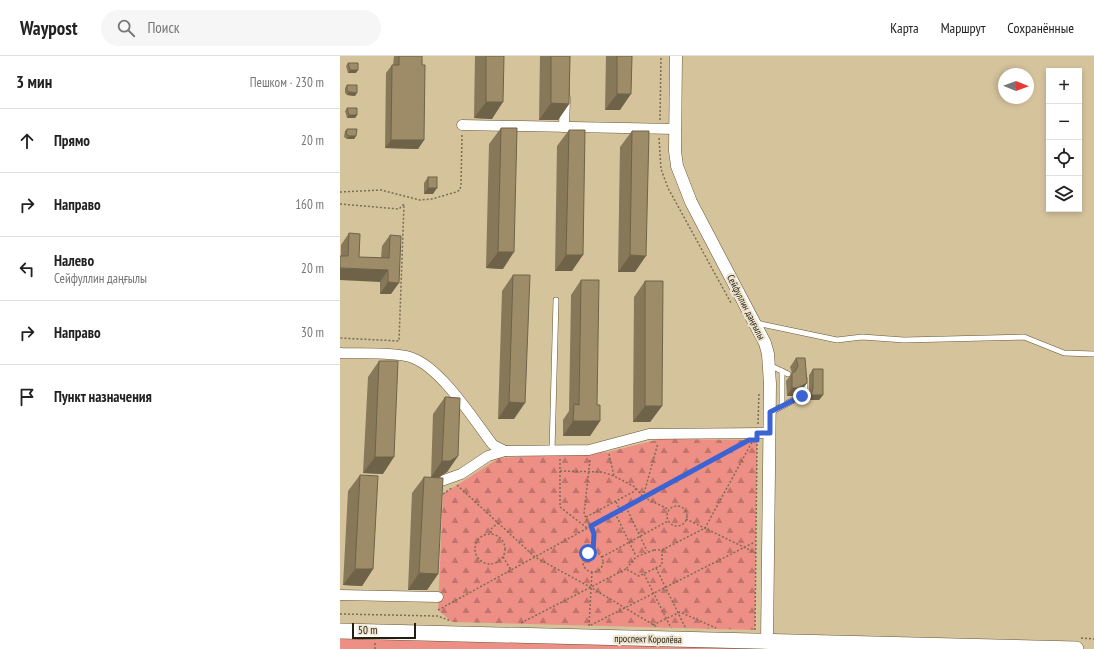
<!DOCTYPE html>
<html lang="ru">
<head>
<meta charset="utf-8">
<style>
	body { margin:0; font-family:"PT Sans Narrow",sans-serif; background:#f6f6f6; color:#222 }
	.controls { position:absolute; right:12px; top:12px; display:grid; overflow:hidden; border-radius:0px; box-shadow:0 2px 6px #0003 }
	.controls button { width:36px; height:36px; display:grid; place-items:center; padding:0; border:0; border-bottom:1px solid #e0e0e0; background:#fff; color:#222; font:20px sans-serif }
	.compass { position:absolute; left:658px; top:12px; width:36px; height:36px; border-radius:50%; background:#fff; box-shadow:0 2px 6px #0003; rotate:91deg }
	.scale { position:absolute; left:12px; bottom:10px; width:64px; box-sizing:border-box; padding-left:4px; border:2px solid #241d0e; border-top:0; font-size:11px; line-height:14px; white-space:nowrap; color:#241d0e; -webkit-text-stroke:3px #eee5d1; paint-order:stroke }
	.stop { position:absolute; width:12px; height:12px; margin:-9px; border:3px solid #3b63d4; border-radius:50%; background:#fff }
	.stop.end { background:#3b63d4; border-color:#fff; box-shadow:0 1px 4px #0008 }
	.list { margin:0; padding:0; list-style:none }
	h2 { display:flex; justify-content:space-between; align-items:center; height:52px; margin:0; padding:0 16px; font-size:17px }
	h2 small { font-size:13px; font-weight:400; color:#767676 }
	.list li { display:grid; grid-template-columns:26px 1fr auto; gap:12px; align-items:center; box-sizing:border-box; height:64px; padding:0 16px; border-top:1px solid #e0e0e0 }
	.list b { display:block; font-size:15px; white-space:nowrap }
	.list p { margin:0; font-size:13px; white-space:nowrap; color:#767676 }
	.list em { font-size:13px; font-style:normal; color:#767676 }
	.icon { flex:none; width:22px; height:22px; fill:none; stroke:currentColor; stroke-width:2; stroke-linecap:round; stroke-linejoin:round }
	.map { position:relative; flex:none; width:754px; height:593px; overflow:hidden }
	header { display:flex; align-items:center; gap:24px; box-sizing:border-box; height:56px; padding:0 20px; background:#fff; border-bottom:1px solid #e0e0e0 }
	header strong { font-size:19px }
	nav { display:flex; gap:22px; margin-inline-start:auto; font-size:14px }
	.search { width:280px; height:36px; background:#f6f6f6; display:flex; align-items:center; gap:10px; box-sizing:border-box; padding:0 14px; border-radius:22px; color:#767676; font-size:15px }
	main { display:flex }
	aside { flex:1; background:#fff }
	.map>svg:first-child { display:block }
	.grass { fill:#ee8f86 }
	.forest { fill:url(#forest-firs) }
	.lines { fill:none; stroke-linecap:round; stroke-linejoin:round }
	.service-casing { stroke:#665632; stroke-width:6 }
	.minor-casing { stroke:#665632; stroke-width:11 }
	.tertiary-casing { stroke:#665632; stroke-width:13 }
	.primary-casing { stroke:#665632; stroke-width:16 }
	.path { stroke:#796d53; stroke-width:1.5; stroke-dasharray:2 2; stroke-linecap:butt }
	.service { stroke:#fff; stroke-width:5 }
	.minor { stroke:#fff; stroke-width:10 }
	.tertiary { stroke:#fff; stroke-width:12 }
	.primary { stroke:#fff; stroke-width:15 }
	.wall { fill:#877859 }
	.shaded-wall { fill:#6e6248 }
	.building { fill:#9d8c67; stroke:#6e6248 }
	.route { stroke:#3b63d4; stroke-width:5 }
	.labels { text-anchor:middle; dominant-baseline:central; stroke-width:4; stroke-linejoin:round; paint-order:stroke }
	.street-label { font-size:10px; fill:#241d0e; stroke:#eee5d1 }
</style>
</head>
<body>
<header>
<strong>Waypost</strong>
<div class="search"><svg class="icon" aria-label="search" viewBox="0 0 24 24"><circle cx="10" cy="10" r="6"/><path d="M15 15l6 6"/></svg>Поиск</div>
<nav><a>Карта</a><a>Маршрут</a><a>Сохранённые</a></nav>
</header>
<main>
<aside>
<h2>3 мин<small>Пешком · 230 m</small></h2>
<ul class="list">
<li><svg class="icon" aria-label="ahead" viewBox="0 0 24 24"><path d="M12 20V5M6 11l6-6 6 6"/></svg><div><b>Прямо</b></div><em>20 m</em></li>
<li><svg class="icon" aria-label="right" viewBox="0 0 24 24"><path d="M7 20v-9h11M14 6l5 5-5 5"/></svg><div><b>Направо</b></div><em>160 m</em></li>
<li><svg class="icon" aria-label="left" viewBox="0 0 24 24"><path d="M17 20v-9H6M10 6l-5 5 5 5"/></svg><div><b>Налево</b><p>Сейфуллин даңғылы</p></div><em>20 m</em></li>
<li><svg class="icon" aria-label="right" viewBox="0 0 24 24"><path d="M7 20v-9h11M14 6l5 5-5 5"/></svg><div><b>Направо</b></div><em>30 m</em></li>
<li><svg class="icon" aria-label="arrive" viewBox="0 0 24 24"><path d="M6 21V4h12l-3 4 3 4H6"/></svg><div><b>Пункт назначения</b></div></li>
</ul>
</aside>
<div class="map">
<svg width="754" height="593" viewBox="0 0 754 593">
	<defs>
		<pattern id="forest-firs" width="22" height="20" patternUnits="userSpaceOnUse"><rect width="22" height="20" fill="#ee8f86"/><path d="M5 1l3.5 6h-7zM16 11l3.5 6h-7z" fill="#c1746c"/></pattern>
	</defs>
	<rect width="100%" height="100%" fill="#d5c39c"/>
	<polygon class="grass" points="0,581 410,592 413,593 0,593"/>
	<polygon class="forest" points="320,383 417,384 415,574 112,566 98,554 103,438 159,402 268,396"/>
	<g class="lines">
		<g class="service-casing">
			<g id="service">
				<polyline points="416,267 497,284 522,281 564,284 684,281 724,297 754,298"/>
				<polyline points="429,309 448,318"/>
				<polyline points="442,350 442,315"/>
				<polyline points="431,356 465,338 465,324"/>
				<polyline points="212,395 216,244"/>
			</g>
		</g>
		<g class="minor-casing">
			<g id="minor">
				<polyline points="122,69 336,73"/>
				<polyline points="224,71 225,42"/>
				<path d="M0,297c20,1 52,-1 70,4 30,9 64,63 83,88l12,6"/>
				<polyline points="104,424 121,418 148,400 165,395 249,394 309,378 430,377"/>
				<polyline points="0,539 98,541"/>
			</g>
		</g>
		<g class="tertiary-casing">
			<polyline id="tertiary" points="336,0 335,95 337,110 351,146 425,287 428,298 430,328 427,586"/>
		</g>
		<g class="primary-casing">
			<polyline id="primary" points="0,575 736,593"/>
		</g>
		<g class="path">
			<polyline points="320,64 321,0"/>
			<polyline points="319,82 321,113 328,132 391,247"/>
			<polyline points="0,136 41,134 80,144 92,143 116,136 120,134 121,128 122,79"/>
			<polyline points="0,148 59,153 64,148 59,285 0,282"/>
			<polyline points="418,368 419,336"/>
			<polyline points="269,398 274,420"/>
			<polyline points="220,403 220,451 247,472"/>
			<polyline points="250,404 244,458 254,478 253,496"/>
			<polyline points="220,415 262,416 274,420 295,431 303,441 328,453"/>
			<polyline points="117,429 195,501 250,531 317,571"/>
			<polyline points="103,438 113,431"/>
			<polyline points="303,441 318,387"/>
			<polyline points="276,446 280,454"/>
			<circle cx="337" cy="460" r="10"/>
			<polyline points="286,451 307,495"/>
			<polyline points="275,457 296,500"/>
			<polyline points="246,461 293,436 297,432"/>
			<polyline points="346,463 416,497"/>
			<polyline points="151,477 151,473 158,467"/>
			<circle cx="150" cy="493" r="15"/>
			<polygon points="314,494 322,494 322,509 299,520 286,513 296,501"/>
			<polyline points="322,494 365,472 412,386"/>
			<circle cx="253" cy="506" r="10"/>
			<polyline points="163,501 171,514"/>
			<polyline points="262,501 328,465"/>
			<polyline points="316,512 345,571"/>
			<polyline points="252,516 249,570 415,486"/>
			<polyline points="304,518 331,572"/>
			<polyline points="98,554 403,387"/>
			<polyline points="0,558 98,560 111,565"/>
			<polyline points="181,567 286,513"/>
			<polyline points="313,569 340,556 376,572"/>
			<polyline points="415,574 417,386"/>
			<polyline points="741,582 754,583"/>
			<polyline points="35,593 35,587"/>
		</g>
		<use href="#service" class="service"/>
		<use href="#minor" class="minor"/>
		<use href="#tertiary" class="tertiary"/>
		<use href="#primary" class="primary"/>
	</g>
	<g class="wall">
		<polygon points="54,0 82,0 84,84 78,93 45,92 46,17 52,9 53,9"/>
		<polygon points="135,0 164,0 152,63 134,62"/>
		<polygon points="200,0 230,0 229,48 218,64 199,64"/>
		<polygon points="266,0 292,0 280,54 265,54"/>
		<polygon points="8,7 16,17 8,17 6,10"/>
		<polygon points="7,29 15,40 7,39 5,37 5,32"/>
		<polygon points="7,52 17,59 15,62 7,62 5,55"/>
		<polygon points="161,72 163,213 146,212 149,88"/>
		<polygon points="7,73 16,80 14,83 7,83 4,81 5,75"/>
		<polygon points="229,74 232,215 215,215 217,90"/>
		<polygon points="292,75 295,216 278,216 280,91"/>
		<polygon points="88,121 93,138 84,138 84,127"/>
		<polygon points="9,177 19,201 41,202 42,190 50,179 51,238 40,238 40,226 1,200 1,189"/>
		<polygon points="173,219 174,363 158,363 162,235"/>
		<polygon points="241,224 257,349 260,365 250,380 223,380 223,364 229,355 231,239"/>
		<polygon points="305,225 322,350 310,366 293,366 294,241"/>
		<polygon points="456,302 465,302 461,336 452,340 447,340 446,325 452,317 450,311"/>
		<polygon points="39,305 43,418 23,417 28,321"/>
		<polygon points="473,313 483,339 479,344 467,344 469,338 469,319"/>
		<polygon points="105,341 118,400 107,416 91,421 93,358"/>
		<polygon points="20,419 33,513 22,530 3,529 8,435"/>
		<polygon points="84,421 98,518 87,534 68,534 72,437"/>
	</g>
	<g class="shaded-wall">
		<polygon points="10,14 18,14 16,17 8,17"/>
		<polygon points="9,36 17,37 15,40 7,39"/>
		<polygon points="277,38 291,38 280,54 265,54"/>
		<polygon points="146,46 163,46 152,63 134,62"/>
		<polygon points="211,47 229,48 218,64 199,64"/>
		<polygon points="9,59 17,59 15,62 7,62"/>
		<polygon points="9,80 16,80 14,83 7,83"/>
		<polygon points="51,84 84,84 78,93 45,92"/>
		<polygon points="88,132 97,132 93,138 84,138"/>
		<polygon points="158,196 174,196 163,213 146,212"/>
		<polygon points="226,199 243,199 232,215 215,215"/>
		<polygon points="290,199 306,200 295,216 278,216"/>
		<polygon points="0,212 48,214 40,226 0,224"/>
		<polygon points="48,226 59,227 51,238 40,238"/>
		<polygon points="467,327 461,336 452,340 447,340 452,332"/>
		<polygon points="471,339 483,339 479,344 467,344"/>
		<polygon points="169,346 185,347 174,363 158,363"/>
		<polygon points="305,350 322,350 310,366 293,366"/>
		<polygon points="233,365 260,365 250,380 223,380"/>
		<polygon points="118,400 107,416 98,422 91,421 102,405"/>
		<polygon points="35,401 54,401 43,418 23,417"/>
		<polygon points="15,513 33,513 22,530 3,529"/>
		<polygon points="79,517 98,518 87,534 68,534"/>
	</g>
	<g class="building">
		<polygon points="59,0 82,0 82,9 85,9 84,84 51,84 52,9 59,9"/>
		<polygon points="146,0 164,0 163,46 146,46"/>
		<polygon points="211,0 230,0 229,48 211,47"/>
		<polygon points="277,0 292,0 291,38 277,38"/>
		<polygon points="8,7 18,7 18,14 10,14"/>
		<polygon points="7,29 17,29 17,37 9,36 7,34"/>
		<polygon points="7,52 17,52 17,59 9,59"/>
		<polygon points="161,72 177,72 174,196 158,196"/>
		<polygon points="7,73 17,73 16,80 9,80 6,78"/>
		<polygon points="229,74 245,74 243,199 226,199"/>
		<polygon points="292,75 309,75 306,200 290,199"/>
		<rect x="88" y="121" width="9" height="11"/>
		<polygon points="9,177 20,178 19,201 49,202 50,179 61,180 59,227 48,226 48,214 0,212 0,200 8,200"/>
		<polygon points="173,219 190,219 185,347 169,346"/>
		<polygon points="241,224 259,224 257,349 260,349 260,365 233,365 234,348 239,349"/>
		<polygon points="305,225 323,225 322,350 305,350"/>
		<polygon points="456,302 465,302 467,327 458,332 452,332 452,316 455,316 458,310"/>
		<polygon points="39,305 58,305 54,401 35,401"/>
		<polygon points="473,313 483,313 483,339 471,339 473,332"/>
		<polygon points="105,341 120,342 118,400 110,405 102,405"/>
		<polygon points="20,419 38,420 33,513 15,513"/>
		<polygon points="84,421 103,422 98,518 79,517"/>
	</g>
	<g class="lines">
		<polyline class="route" points="248,497 253,496 254,478 251,470 409,384 417,384 417,377 430,377 430,356 462,340"/>
	</g>
	<g class="labels">
		<g class="street-label">
			<text transform="translate(406 251) rotate(63)">Сейфуллин даңғылы</text>
			<text transform="translate(308 583) rotate(1)">проспект Королёва</text>
		</g>
	</g>
</svg>
<div class="controls">
<button>+</button>
<button>−</button>
<button><svg class="icon" aria-label="locate" viewBox="0 0 24 24"><circle cx="12" cy="12" r="6"/><path d="M12 2v4M12 18v4M2 12h4M18 12h4"/></svg></button>
<button><svg class="icon" aria-label="layers" viewBox="0 0 24 24"><path d="M12 4l9 5-9 5-9-5zM3 14l9 5 9-5"/></svg></button>
</div>
<svg class="compass" viewBox="-18 -18 36 36"><path d="M0-13l5 13h-10z" fill="#e53935"/><path d="M0 13l5-13h-10z" fill="#767676"/></svg>
<div class="scale">50 m</div>
<div class="stop" style="left:248px;top:497px"></div>
<div class="stop end" style="left:462px;top:340px"></div>
</div>
</main>
</body>
</html>
